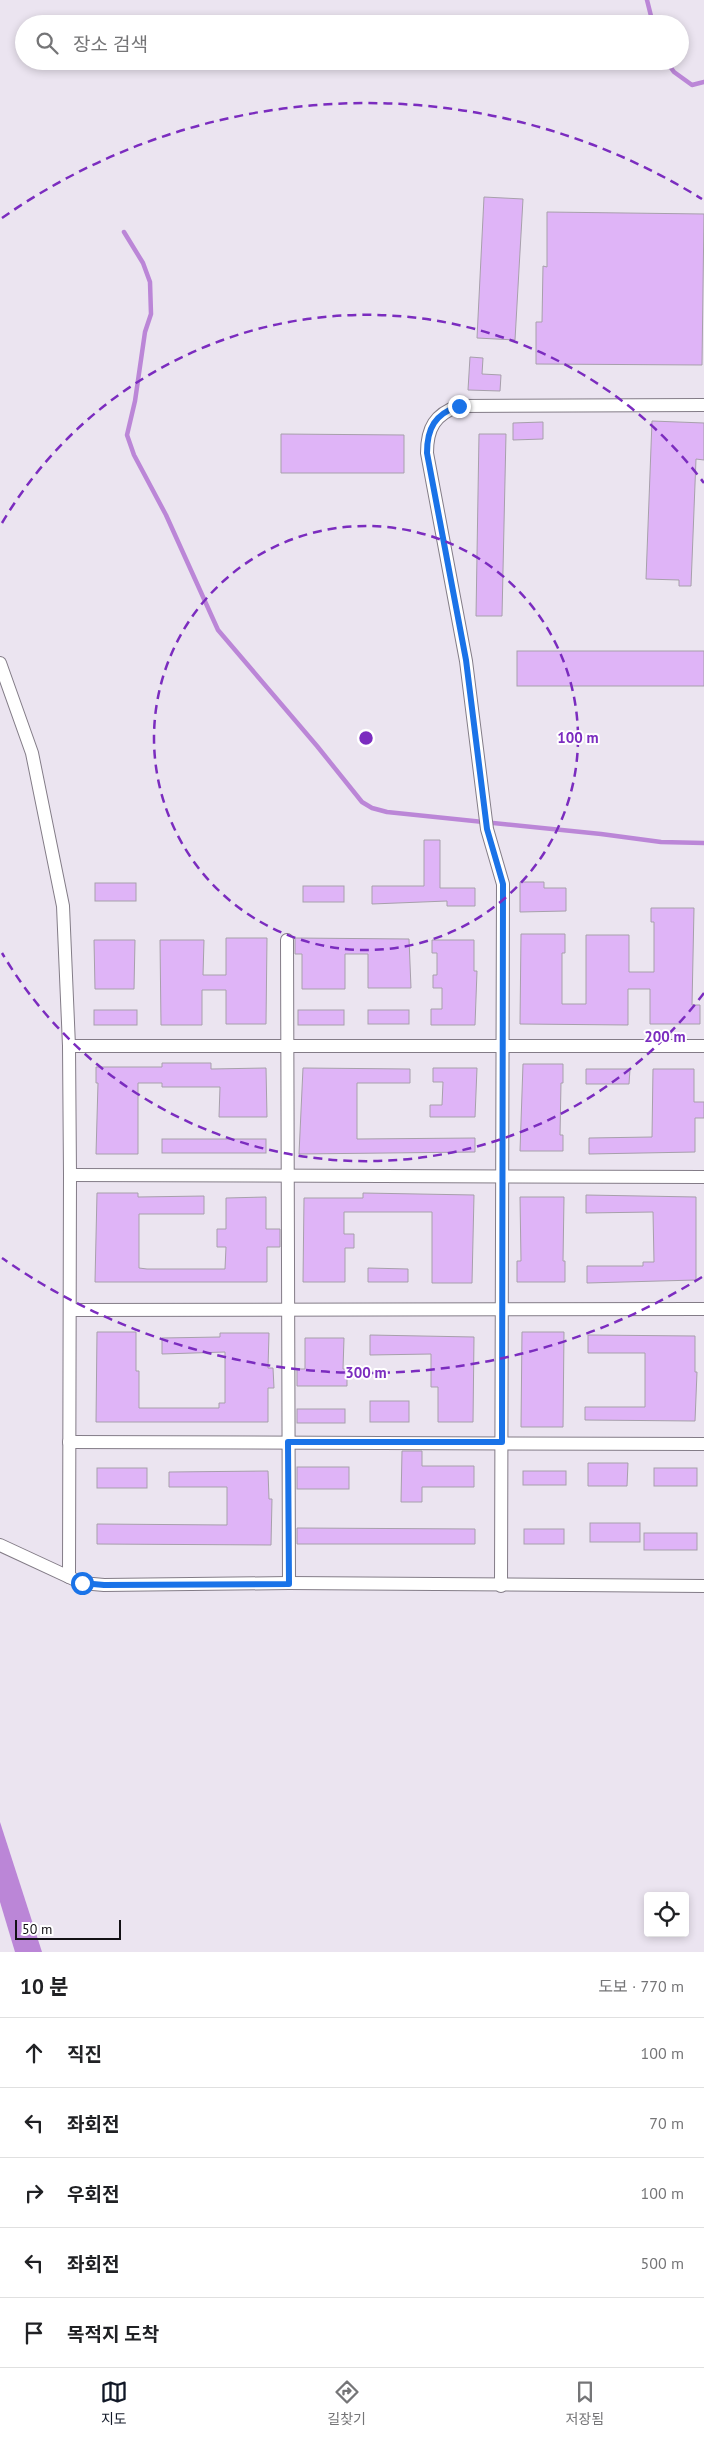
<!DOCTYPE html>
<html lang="ko">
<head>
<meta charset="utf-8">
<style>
	body { margin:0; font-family:"PT Sans","Noto Sans KR",sans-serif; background:#f2f2f2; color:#202124 }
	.controls { position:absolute; right:15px; bottom:15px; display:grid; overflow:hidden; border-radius:5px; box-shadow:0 2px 8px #0003 }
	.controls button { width:45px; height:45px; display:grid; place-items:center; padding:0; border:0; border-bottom:1px solid #e0e0e0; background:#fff; color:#202124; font:25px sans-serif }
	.scale { position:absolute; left:15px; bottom:12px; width:106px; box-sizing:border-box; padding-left:5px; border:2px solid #131115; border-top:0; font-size:14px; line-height:18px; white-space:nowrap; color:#131115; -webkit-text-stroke:4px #fff; paint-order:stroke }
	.stop { position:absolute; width:15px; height:15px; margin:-11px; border:4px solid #1a73e8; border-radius:50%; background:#fff }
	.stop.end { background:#1a73e8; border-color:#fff; box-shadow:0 1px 5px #0008 }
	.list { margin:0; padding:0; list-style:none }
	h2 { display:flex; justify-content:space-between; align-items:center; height:65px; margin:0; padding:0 20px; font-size:21px }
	h2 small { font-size:16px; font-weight:400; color:#757577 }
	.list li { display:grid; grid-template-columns:32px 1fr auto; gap:15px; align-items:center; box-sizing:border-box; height:70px; padding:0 20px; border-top:1px solid #e0e0e0 }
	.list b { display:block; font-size:19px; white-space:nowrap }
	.list em { font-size:16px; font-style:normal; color:#757577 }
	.icon { flex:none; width:28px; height:28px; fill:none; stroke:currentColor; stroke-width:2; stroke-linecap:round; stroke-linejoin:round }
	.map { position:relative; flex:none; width:704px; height:1952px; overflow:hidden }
	.search { position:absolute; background:#fff; box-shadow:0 2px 8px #0003; left:15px; right:15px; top:15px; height:55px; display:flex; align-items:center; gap:12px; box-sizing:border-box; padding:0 18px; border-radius:28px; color:#757577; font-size:19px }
	.sheet { height:415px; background:#fff }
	nav { display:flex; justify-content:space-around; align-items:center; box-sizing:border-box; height:70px; border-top:1px solid #e0e0e0; background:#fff; font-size:14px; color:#757577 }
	nav a { display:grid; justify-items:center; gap:2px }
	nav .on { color:#111827 }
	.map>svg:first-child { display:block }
	.water { fill:#bb86d7 }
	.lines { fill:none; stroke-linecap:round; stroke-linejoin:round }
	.stream { stroke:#bb86d7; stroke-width:4.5 }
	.building { fill:#dfb4f7; stroke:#a7a0ab }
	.street-casing { stroke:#837c87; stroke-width:14 }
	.street { stroke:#fff; stroke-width:12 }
	.route { stroke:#1a73e8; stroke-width:6 }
	.ring { fill:none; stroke:#7b2cbf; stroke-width:2.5; stroke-dasharray:9 6 }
	.centre { fill:#7b2cbf; stroke:#fff; stroke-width:2.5 }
	.ring-label { font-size:15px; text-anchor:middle; font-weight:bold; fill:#7b2cbf; stroke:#fff; stroke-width:4; stroke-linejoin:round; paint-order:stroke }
</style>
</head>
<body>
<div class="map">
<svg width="704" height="1952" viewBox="0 0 704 1952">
	<rect width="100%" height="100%" fill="#ebe4f0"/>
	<polygon class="water" points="0,1822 42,1952 15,1952 0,1902"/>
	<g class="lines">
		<g class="stream">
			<polyline points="647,0 653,24"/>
			<polyline points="666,61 674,72 692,85 704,82"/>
			<polyline points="124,232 143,263 150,282 151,314 145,332 135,401 127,435 134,455 166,515 218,630 317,746 362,802 372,808 387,812 601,834 661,842 704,843"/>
		</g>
	</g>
	<g class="building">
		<polygon points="484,197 523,199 515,340 477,338"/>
		<polygon points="547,212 704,214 702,365 536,364 536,322 542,322 543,266 547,267"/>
		<polygon points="470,357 483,358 482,374 501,375 500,391 468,390"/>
		<polygon points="652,421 704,423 704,460 696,459 691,586 679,586 679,580 646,579"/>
		<polygon points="543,422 543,439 513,440 513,423"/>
		<polygon points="281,434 404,435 404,473 281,473"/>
		<polygon points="479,434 506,434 502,616 476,616"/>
		<rect x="517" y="651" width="187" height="35"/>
		<polygon points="424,840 440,840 440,888 475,888 475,906 447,906 447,901 372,904 372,886 424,886"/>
		<polygon points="520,882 544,882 544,888 566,888 566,911 520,912"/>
		<rect x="95" y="883" width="41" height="18"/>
		<rect x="303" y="886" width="41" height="16"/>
		<polygon points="651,908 694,908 692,1005 700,1005 700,1024 650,1024 650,989 628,989 628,1025 520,1024 521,934 565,934 565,953 562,953 562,1004 586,1004 586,935 629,935 629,972 654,972 654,922 651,922"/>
		<polygon points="226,938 267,938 266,1024 226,1024 226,990 202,990 202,1025 161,1025 160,940 204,940 203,975 226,975"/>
		<polygon points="295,938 409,939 411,988 368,988 368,954 345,954 345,989 302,989 302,954 295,954"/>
		<polygon points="94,940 135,940 134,989 95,989"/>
		<polygon points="432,940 474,940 474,971 477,971 475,1025 431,1025 431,1009 442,1009 442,988 433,988 433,975 437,975 437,953 432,953"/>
		<rect x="94" y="1010" width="43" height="15"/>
		<rect x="298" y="1010" width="46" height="15"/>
		<rect x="368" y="1010" width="41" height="14"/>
		<polygon points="162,1063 211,1063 211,1069 266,1068 267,1117 219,1117 220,1087 162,1087 162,1083 138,1083 138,1154 96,1154 98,1083 96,1083 96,1067 162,1067"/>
		<polygon points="523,1064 563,1064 563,1083 561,1083 560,1135 563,1135 563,1151 520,1151"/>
		<polygon points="303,1068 410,1069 410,1083 357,1083 357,1139 475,1138 475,1152 299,1154"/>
		<polygon points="433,1068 477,1068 475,1117 430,1117 430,1105 442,1105 443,1082 433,1082"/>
		<polygon points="586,1069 630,1069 629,1084 586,1084"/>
		<polygon points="653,1069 694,1069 694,1102 704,1102 704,1118 695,1118 695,1152 589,1154 589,1138 652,1137"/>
		<rect x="162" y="1139" width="104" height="14"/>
		<polygon points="97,1193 138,1193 138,1197 204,1196 204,1214 139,1214 139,1268 147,1269 225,1269 226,1247 217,1247 217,1229 226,1229 226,1198 266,1197 266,1229 280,1229 280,1247 267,1247 267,1282 95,1282"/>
		<polygon points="363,1193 474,1195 472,1283 432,1283 432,1212 344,1212 344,1234 354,1234 354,1248 345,1248 345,1282 303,1282 304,1198 363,1198"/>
		<polygon points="586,1195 696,1197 696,1280 587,1283 587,1266 643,1266 643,1262 654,1262 653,1212 586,1213"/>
		<polygon points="520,1197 564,1197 563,1261 565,1261 565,1282 517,1282 517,1261 521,1261"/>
		<polygon points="368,1268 408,1269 408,1282 368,1282"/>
		<polygon points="97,1332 136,1332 136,1371 139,1371 139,1408 219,1408 219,1403 225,1403 225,1352 162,1354 162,1338 220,1337 220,1333 269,1333 268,1368 273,1368 274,1388 268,1388 268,1422 96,1422"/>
		<polygon points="522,1332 564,1332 563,1427 521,1427"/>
		<polygon points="370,1335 474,1337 473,1422 438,1422 438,1387 431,1387 431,1354 370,1355"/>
		<polygon points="588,1335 695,1336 695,1372 697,1372 695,1421 585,1420 585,1407 645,1407 645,1353 588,1353"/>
		<polygon points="305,1338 344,1338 343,1369 347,1369 347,1386 297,1386 297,1369 305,1369"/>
		<rect x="370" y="1401" width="39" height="21"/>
		<rect x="297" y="1409" width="48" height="14"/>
		<polygon points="402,1451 422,1451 422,1466 474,1466 474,1487 422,1487 422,1502 401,1502"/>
		<polygon points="588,1463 628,1463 627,1486 588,1486"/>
		<rect x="297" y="1467" width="52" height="22"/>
		<rect x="97" y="1468" width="50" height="20"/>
		<rect x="654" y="1468" width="43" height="18"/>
		<polygon points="268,1471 269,1499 272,1499 271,1545 97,1544 97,1524 227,1525 227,1487 169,1487 169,1472"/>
		<rect x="523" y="1471" width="43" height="14"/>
		<rect x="590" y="1523" width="50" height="19"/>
		<polygon points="297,1528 475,1529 475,1544 297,1544"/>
		<rect x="524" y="1529" width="40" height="15"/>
		<rect x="644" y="1533" width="53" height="17"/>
	</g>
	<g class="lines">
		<g class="street-casing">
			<g id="street">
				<polyline points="0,663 32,753 63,906 69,1046 70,1175 69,1577"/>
				<polyline points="287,940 289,1583"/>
				<polyline points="69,1046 704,1046"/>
				<polyline points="70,1175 704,1177"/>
				<polyline points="70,1310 704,1309"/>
				<polyline points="69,1442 704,1444"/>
				<polyline points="0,1545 82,1583 104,1585 289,1583 704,1586"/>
				<path d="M501,1586l2,-702 -16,-55 -21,-168 -39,-208c0,-25 8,-39 32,-47l245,-1"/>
			</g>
		</g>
		<use href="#street" class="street"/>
	</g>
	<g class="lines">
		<path class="route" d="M82,1583l22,2 185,-1 -1,-142h214l1,-558 -16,-55 -21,-169 -39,-207c0,-25 8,-39 32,-47"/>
	</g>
	<g class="ring">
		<circle cx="366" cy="738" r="212"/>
		<path d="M704 993A423 423 0 0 1 2 953M2 523A423 423 0 0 1 704 483"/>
		<path d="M702 1277A635 635 0 0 1 2 1258M2 218A635 635 0 0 1 702 199"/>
	</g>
	<circle cx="366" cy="738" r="8" class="centre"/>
	<g class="ring-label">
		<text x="578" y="743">100 m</text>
		<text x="665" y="1042">200 m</text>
		<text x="366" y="1378">300 m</text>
	</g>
</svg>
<div class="controls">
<button><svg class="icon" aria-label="locate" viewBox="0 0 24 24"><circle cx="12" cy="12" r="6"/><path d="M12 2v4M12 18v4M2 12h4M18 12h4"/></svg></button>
</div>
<div class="scale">50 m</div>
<div class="stop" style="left:82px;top:1583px"></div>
<div class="stop end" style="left:459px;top:406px"></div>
<div class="search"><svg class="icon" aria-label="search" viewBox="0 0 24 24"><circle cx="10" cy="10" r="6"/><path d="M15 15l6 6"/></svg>장소 검색</div>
</div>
<section class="sheet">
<h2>10 분<small>도보 · 770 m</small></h2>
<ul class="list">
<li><svg class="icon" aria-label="ahead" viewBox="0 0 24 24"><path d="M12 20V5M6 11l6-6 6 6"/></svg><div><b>직진</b></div><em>100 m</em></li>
<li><svg class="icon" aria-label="left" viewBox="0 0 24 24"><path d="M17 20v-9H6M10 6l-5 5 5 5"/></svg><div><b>좌회전</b></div><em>70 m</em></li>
<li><svg class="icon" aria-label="right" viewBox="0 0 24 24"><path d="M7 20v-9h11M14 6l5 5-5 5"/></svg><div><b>우회전</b></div><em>100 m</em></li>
<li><svg class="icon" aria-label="left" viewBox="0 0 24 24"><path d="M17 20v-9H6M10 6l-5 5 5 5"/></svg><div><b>좌회전</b></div><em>500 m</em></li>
<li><svg class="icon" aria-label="arrive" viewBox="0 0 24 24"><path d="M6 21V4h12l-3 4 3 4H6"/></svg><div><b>목적지 도착</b></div></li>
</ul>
</section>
<nav>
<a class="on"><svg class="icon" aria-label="map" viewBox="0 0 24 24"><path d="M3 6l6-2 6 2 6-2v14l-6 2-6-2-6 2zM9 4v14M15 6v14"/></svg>지도</a>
<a><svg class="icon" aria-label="directions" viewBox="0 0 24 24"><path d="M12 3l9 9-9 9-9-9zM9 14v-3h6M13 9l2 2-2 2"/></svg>길찾기</a>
<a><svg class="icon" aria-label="saved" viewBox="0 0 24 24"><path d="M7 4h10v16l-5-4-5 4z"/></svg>저장됨</a>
</nav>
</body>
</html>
